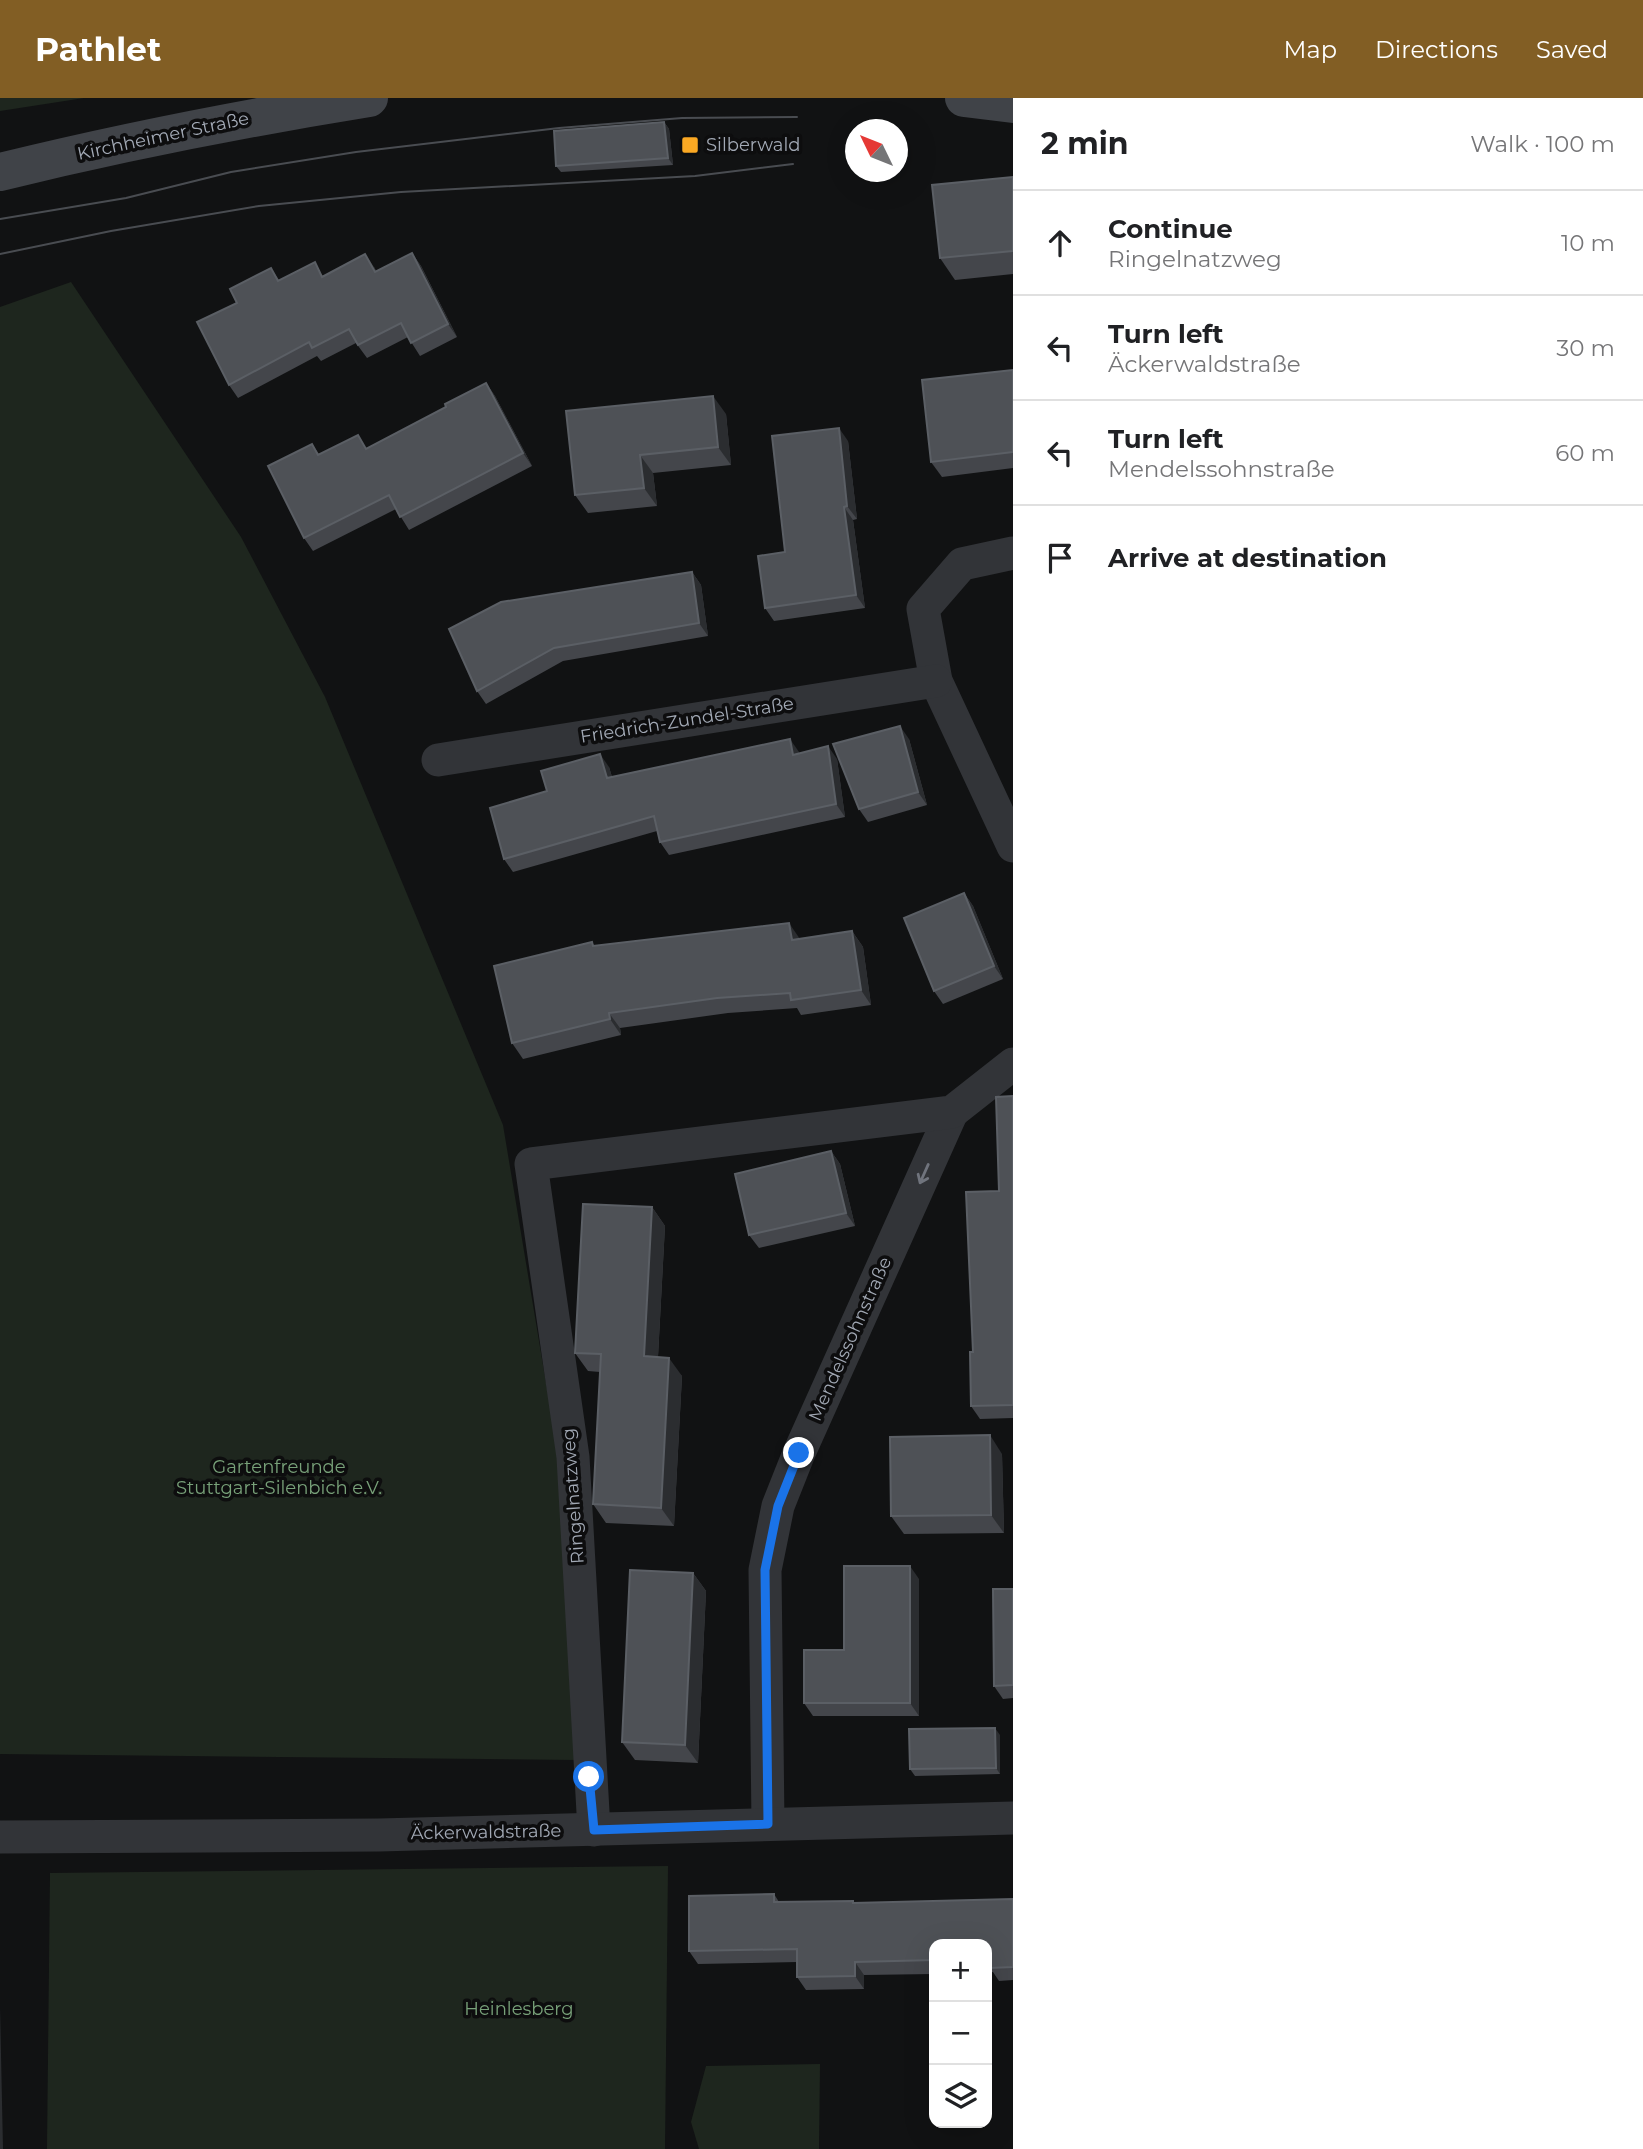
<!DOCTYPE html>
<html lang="en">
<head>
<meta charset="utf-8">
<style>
	body { margin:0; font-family:Montserrat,sans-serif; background:#f2f2f2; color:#202124 }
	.controls { position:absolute; right:21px; bottom:21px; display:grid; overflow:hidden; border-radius:14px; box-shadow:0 7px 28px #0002 }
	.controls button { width:63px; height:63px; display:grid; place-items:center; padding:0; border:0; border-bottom:2px solid #e0e0e0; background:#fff; color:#202124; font:35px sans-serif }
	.compass { position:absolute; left:845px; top:21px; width:63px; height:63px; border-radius:50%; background:#fff; box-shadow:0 7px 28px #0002; rotate:313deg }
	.stop { position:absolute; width:21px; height:21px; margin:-16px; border:5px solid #1a73e8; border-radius:50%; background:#fff }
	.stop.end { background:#1a73e8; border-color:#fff; box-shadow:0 2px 7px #0008 }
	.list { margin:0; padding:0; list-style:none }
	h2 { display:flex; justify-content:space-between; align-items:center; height:91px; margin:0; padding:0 28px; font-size:30px }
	h2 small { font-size:23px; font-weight:400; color:#757577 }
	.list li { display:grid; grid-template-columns:46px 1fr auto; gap:21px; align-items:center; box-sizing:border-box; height:105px; padding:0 28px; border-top:2px solid #e0e0e0 }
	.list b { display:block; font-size:26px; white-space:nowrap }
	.list p { margin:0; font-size:23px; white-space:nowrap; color:#757577 }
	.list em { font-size:23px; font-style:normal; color:#757577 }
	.icon { flex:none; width:38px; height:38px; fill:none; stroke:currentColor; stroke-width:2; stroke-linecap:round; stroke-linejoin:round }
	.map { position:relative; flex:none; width:1013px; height:2051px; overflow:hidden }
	header { display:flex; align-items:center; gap:42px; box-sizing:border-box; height:98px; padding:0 35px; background:#825e24; color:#fff }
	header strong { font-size:33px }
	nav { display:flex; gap:38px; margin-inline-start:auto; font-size:24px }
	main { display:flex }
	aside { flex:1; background:#fff }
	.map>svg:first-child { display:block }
	.green { fill:#1e261e }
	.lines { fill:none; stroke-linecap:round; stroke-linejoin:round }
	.minor { stroke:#323438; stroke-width:33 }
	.secondary { stroke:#404348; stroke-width:38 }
	.tram { stroke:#494c51; stroke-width:2 }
	.wall { fill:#44464b }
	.shaded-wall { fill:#2b2d30 }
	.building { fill:#4e5156; stroke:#5b5f65; stroke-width:2 }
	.oneway { stroke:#70747d }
	.route { stroke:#1a73e8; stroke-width:9 }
	.poi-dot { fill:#faa823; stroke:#0d0d0e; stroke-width:2.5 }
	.labels { text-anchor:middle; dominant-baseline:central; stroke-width:7; stroke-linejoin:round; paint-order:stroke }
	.street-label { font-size:18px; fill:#a2a9b5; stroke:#0d0d0e }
	.poi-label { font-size:18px; fill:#a2a9b5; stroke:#0d0d0e; text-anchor:start }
	.park-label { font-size:18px; fill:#78a179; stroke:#0d0d0e }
</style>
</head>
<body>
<header>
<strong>Pathlet</strong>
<nav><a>Map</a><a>Directions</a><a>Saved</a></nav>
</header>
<main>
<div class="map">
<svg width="1013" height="2051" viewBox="0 0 1013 2051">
	<rect width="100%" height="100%" fill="#111213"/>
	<g class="green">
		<polygon points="0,0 84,0 0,13"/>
		<polygon points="71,184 241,439 325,599 503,1027 558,1357 576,1662 0,1656 0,209"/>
		<polygon points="668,1768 665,2051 47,2051 50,1775"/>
		<polygon points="820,1966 819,2051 699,2051 691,2024 706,1968"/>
	</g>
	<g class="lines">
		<g class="minor">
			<polyline points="1013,455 962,466 923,511 936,583 1013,748"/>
			<polyline points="438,662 936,583"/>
			<polyline points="768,1726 765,1472 778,1408 799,1355 952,1014"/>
			<polyline points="594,1732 573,1359 531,1066 952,1014 1013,966"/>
			<polyline points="0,1739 379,1737 1013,1720"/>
		</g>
		<g class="secondary">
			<polyline points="964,0 1013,6"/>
			<path d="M0,74c122,-30 245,-54 369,-74"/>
		</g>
		<g class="tram">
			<polyline points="0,121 126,100 231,74 356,54 559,30 682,20 797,19"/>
			<polyline points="0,156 111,133 259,108 401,94 695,78 793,66"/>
		</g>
	</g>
	<g class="wall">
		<polygon points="664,24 669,31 673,67 561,74 556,68"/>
		<polygon points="1013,79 1013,176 955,182 940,160"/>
		<polygon points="412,155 421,168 457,239 420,258 408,239 367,260 356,245 321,263 317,258 238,300 229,287 237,205 271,170 279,182 324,178 374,169 376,173"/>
		<polygon points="1013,272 1013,370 942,379 931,364"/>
		<polygon points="486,285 495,298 532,368 409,432 396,411 313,453 304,440 312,346 319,356 367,350 446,309"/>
		<polygon points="566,313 726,316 731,367 653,375 657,408 588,415 575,397"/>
		<polygon points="848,343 857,421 853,422 865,510 774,523 765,510 785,454"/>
		<polygon points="692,474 701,487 708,538 563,563 486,606 477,593 449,531"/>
		<polygon points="909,641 927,707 868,724 859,711"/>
		<polygon points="799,654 799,656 837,661 845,719 669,757 660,744 657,733 513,774 504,761 547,693 609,669 612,679"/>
		<polygon points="964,795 973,808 1003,881 943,906 934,893"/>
		<polygon points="852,833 863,849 871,907 801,917 797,910 728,915 620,930 621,937 523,961 512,945 592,844 594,848 800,841"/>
		<polygon points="1013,998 1013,1320 980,1321 971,1308 973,1254"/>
		<polygon points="831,1053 840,1066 855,1128 759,1150 749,1137"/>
		<polygon points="652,1109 665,1128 658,1259 682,1278 674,1428 606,1425 593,1406 600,1274 588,1273 575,1255"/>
		<polygon points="1002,1356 1004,1435 904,1436 891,1418"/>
		<polygon points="693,1475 706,1493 698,1665 635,1662 622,1644"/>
		<polygon points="919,1481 919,1618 813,1618 804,1605 844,1552"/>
		<polygon points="1013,1491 1013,1600 1003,1601 994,1588"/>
		<polygon points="1000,1637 1000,1676 915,1678 910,1671"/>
		<polygon points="774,1796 779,1804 853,1803 855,1805 1013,1801 1013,1882 999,1883 993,1874 987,1875 987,1846 934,1846 934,1876 864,1877 864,1891 806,1892 797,1879 797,1864 698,1866 689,1853"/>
	</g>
	<g class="shaded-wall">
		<polygon points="664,24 669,31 673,67 668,60"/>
		<polygon points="412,155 421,168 457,239 448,226"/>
		<polygon points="365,156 374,169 384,187 375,174"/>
		<polygon points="486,285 495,298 532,368 523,355"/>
		<polygon points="713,298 726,316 731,367 718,349"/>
		<polygon points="839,330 848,343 857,421 847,408"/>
		<polygon points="640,357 653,375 657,408 644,390"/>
		<polygon points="844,409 853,422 865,510 856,497"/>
		<polygon points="692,474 701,487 708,538 699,525"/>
		<polygon points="900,628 909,641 927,707 918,694"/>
		<polygon points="790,641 799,654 802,670 793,657"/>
		<polygon points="828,648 837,661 845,719 836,706"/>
		<polygon points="600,656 609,669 616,693 607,680"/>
		<polygon points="964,795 973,808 1003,881 994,868"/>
		<polygon points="789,825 800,841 792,842"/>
		<polygon points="852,833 863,849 871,907 861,892"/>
		<polygon points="609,915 620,930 621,937 610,921"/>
		<polygon points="831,1053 840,1066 855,1128 846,1115"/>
		<polygon points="652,1109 665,1128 657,1277 644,1258"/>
		<polygon points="669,1260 682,1278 674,1428 661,1410"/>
		<polygon points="990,1337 1002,1356 1004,1435 991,1417"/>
		<polygon points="910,1468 919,1481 919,1618 910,1605"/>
		<polygon points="693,1475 706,1493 698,1665 685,1647"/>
		<polygon points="995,1630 1000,1637 1000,1676 996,1670"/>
		<polygon points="855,1864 864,1877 864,1891 855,1878"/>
		<polygon points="0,1909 3,2051 0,2051"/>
	</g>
	<g class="building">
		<polygon points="664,24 668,60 556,68 554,33"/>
		<polygon points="1013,79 1013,153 940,160 932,87"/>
		<polygon points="412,155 448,226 411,245 401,225 358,247 349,231 312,250 309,244 229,287 197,224 237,205 230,191 271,170 278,183 315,164 322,179 365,156 375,174"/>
		<polygon points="1013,272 1013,354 931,364 922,282"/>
		<polygon points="486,285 523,355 400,419 389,397 304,440 268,368 312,346 318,357 358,337 366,351 446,309 445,306"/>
		<polygon points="713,298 718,349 640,357 644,390 575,397 566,313"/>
		<polygon points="839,330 847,408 844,409 856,497 765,510 758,458 785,454 772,338"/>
		<polygon points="692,474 699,525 554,550 477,593 449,531 501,504"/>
		<polygon points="900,628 918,694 859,711 833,646"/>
		<polygon points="790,641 793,657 828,648 836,706 660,744 654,718 504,761 490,710 547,693 541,673 600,656 607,680"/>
		<polygon points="964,795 994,868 934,893 904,820"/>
		<polygon points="789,825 792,842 852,833 861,892 791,902 790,895 717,900 609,915 610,921 512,945 494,868 592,844 593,848"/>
		<polygon points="1013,998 1013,1307 971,1308 970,1254 973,1254 966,1094 999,1093 996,999"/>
		<polygon points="831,1053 846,1115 749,1137 735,1076"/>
		<polygon points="583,1106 652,1109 644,1258 669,1260 661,1410 593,1406 601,1256 575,1255"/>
		<polygon points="990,1337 991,1417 891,1418 890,1339"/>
		<polygon points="844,1468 910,1468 910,1605 804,1605 804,1552 844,1552"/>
		<polygon points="630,1472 693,1475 685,1647 622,1644"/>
		<polygon points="993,1491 1013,1491 1013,1587 994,1588"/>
		<polygon points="995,1630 996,1670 910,1671 909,1631"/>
		<polygon points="774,1796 774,1804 853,1803 853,1805 1013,1801 1013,1869 990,1870 990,1861 987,1861 987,1846 934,1846 934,1862 855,1864 855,1878 797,1879 797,1851 689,1853 689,1798"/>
	</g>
	<defs><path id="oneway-shaft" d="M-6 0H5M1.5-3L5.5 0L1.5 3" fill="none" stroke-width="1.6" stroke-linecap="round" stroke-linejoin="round" transform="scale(1.75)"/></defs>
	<use class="oneway" href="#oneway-shaft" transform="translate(924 1076) rotate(114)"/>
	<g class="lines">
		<polyline class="route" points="589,1679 594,1732 768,1726 765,1472 778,1408 799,1355"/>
	</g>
	<rect class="poi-dot" x="681" y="38" width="18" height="18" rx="3.5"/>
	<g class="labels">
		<g class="street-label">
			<text transform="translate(163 38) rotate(-12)">Kirchheimer Straße</text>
			<text transform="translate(687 622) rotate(-9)">Friedrich-Zundel-Straße</text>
			<text transform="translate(850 1241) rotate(-66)">Mendelssohnstraße</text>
			<text transform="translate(573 1398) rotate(-94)">Ringelnatzweg</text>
			<text transform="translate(486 1734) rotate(-1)">Äckerwaldstraße</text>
		</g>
		<g class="poi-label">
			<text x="706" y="47">Silberwald</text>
		</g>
		<g class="park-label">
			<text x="279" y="1369">Gartenfreunde<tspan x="279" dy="21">Stuttgart-Silenbich e.V.</tspan></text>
			<text x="519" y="1911">Heinlesberg</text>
		</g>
	</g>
</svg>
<div class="controls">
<button>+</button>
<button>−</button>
<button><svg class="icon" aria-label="layers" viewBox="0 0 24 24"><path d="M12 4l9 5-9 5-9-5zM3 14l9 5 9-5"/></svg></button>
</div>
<svg class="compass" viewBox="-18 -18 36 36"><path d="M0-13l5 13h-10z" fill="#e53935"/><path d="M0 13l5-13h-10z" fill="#757577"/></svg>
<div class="stop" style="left:589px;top:1679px"></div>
<div class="stop end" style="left:799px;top:1355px"></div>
</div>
<aside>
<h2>2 min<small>Walk · 100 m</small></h2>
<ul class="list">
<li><svg class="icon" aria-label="ahead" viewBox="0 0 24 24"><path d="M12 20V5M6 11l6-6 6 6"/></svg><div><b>Continue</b><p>Ringelnatzweg</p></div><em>10 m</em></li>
<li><svg class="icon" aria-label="left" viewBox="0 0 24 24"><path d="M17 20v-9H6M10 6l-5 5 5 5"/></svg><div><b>Turn left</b><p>Äckerwaldstraße</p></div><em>30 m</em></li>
<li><svg class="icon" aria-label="left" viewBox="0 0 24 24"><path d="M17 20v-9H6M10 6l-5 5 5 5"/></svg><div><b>Turn left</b><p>Mendelssohnstraße</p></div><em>60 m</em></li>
<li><svg class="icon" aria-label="arrive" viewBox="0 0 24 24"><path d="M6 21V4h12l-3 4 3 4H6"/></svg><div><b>Arrive at destination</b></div></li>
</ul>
</aside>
</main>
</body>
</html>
